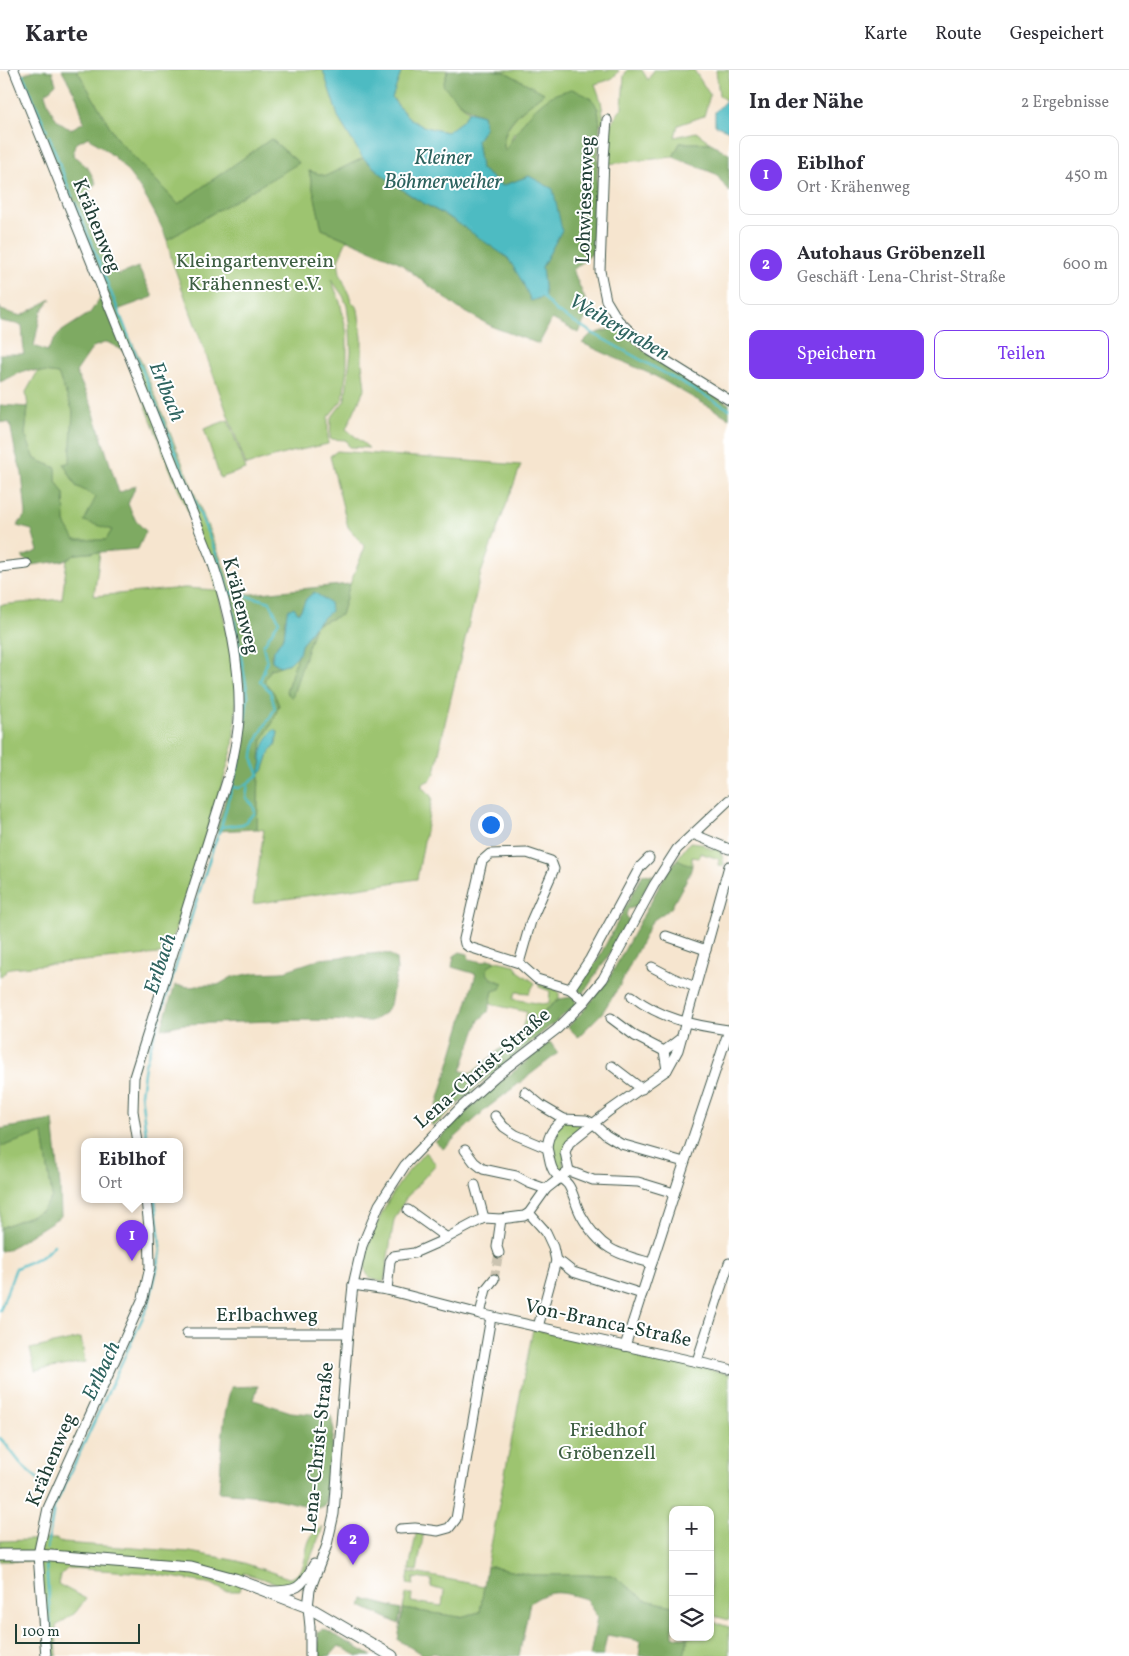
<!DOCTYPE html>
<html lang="de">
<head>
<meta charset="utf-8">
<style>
	body { margin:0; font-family:Vollkorn,serif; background:#f7f7f7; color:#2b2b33 }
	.controls { position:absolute; right:15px; bottom:15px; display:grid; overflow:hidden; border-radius:10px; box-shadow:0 1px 4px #0004 }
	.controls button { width:45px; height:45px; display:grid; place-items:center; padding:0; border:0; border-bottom:1px solid #e1e1e2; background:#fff; color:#2b2b33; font:25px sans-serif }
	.scale { position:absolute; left:15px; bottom:12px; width:125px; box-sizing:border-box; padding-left:5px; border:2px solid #1f3d34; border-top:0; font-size:14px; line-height:18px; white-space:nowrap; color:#1f3d34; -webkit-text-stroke:4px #fff; paint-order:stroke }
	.you { position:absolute; left:490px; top:754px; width:18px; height:18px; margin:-12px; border:4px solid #fff; border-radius:50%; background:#1a73e8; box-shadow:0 0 0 8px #1a73e833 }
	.badge { display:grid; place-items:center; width:32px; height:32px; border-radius:50%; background:#7c3aed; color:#fff; font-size:16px; font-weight:700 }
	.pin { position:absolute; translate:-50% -41px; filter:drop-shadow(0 1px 2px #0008) }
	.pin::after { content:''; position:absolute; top:26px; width:18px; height:15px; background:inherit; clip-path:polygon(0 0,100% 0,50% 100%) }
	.popup { position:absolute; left:81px; top:1068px; width:102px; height:65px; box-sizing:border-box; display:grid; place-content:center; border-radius:10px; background:#fff; filter:drop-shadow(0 1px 4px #0005); font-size:16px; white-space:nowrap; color:#7c7c81 }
	.popup b { font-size:19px; color:#2b2b33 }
	.popup::after { content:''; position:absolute; left:50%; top:100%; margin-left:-10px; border:10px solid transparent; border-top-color:#fff }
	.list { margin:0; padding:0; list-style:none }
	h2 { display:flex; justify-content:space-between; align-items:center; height:65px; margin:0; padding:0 20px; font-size:21px }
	h2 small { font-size:16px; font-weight:400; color:#7c7c81 }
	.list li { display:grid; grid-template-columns:32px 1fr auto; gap:15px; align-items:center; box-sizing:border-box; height:80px; margin:0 10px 10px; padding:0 10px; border:1px solid #e1e1e2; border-radius:10px }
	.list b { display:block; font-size:19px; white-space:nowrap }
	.list p { margin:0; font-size:16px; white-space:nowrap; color:#7c7c81 }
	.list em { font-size:16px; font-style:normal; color:#7c7c81 }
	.actions { display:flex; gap:10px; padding:15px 20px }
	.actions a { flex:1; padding:11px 0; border:1px solid #7c3aed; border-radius:10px; text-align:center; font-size:18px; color:#7c3aed }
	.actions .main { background:#7c3aed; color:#fff }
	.icon { flex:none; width:28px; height:28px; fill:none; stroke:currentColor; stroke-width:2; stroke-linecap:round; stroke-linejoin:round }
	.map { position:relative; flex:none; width:729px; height:1586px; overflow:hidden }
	header { display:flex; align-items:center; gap:30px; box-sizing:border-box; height:70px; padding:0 25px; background:#fff; border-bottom:1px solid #e1e1e2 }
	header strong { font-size:24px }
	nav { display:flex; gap:28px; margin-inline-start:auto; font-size:18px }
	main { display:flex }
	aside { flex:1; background:#fff }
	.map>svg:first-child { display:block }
	.green { fill:#9dc470; stroke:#5e8052 }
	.forest { fill:#7eaa62; stroke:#4e744b }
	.water { fill:#4dbbc2; stroke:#367c7b }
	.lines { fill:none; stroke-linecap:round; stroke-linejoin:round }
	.stream { stroke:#4dbbc2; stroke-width:2.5 }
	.minor-tunnel { stroke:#cbc3b0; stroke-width:9; stroke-dasharray:9 4.5; stroke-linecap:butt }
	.minor-casing { stroke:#3f564b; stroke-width:11 }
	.major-casing { stroke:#3f564b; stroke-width:13 }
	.minor { stroke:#fff; stroke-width:9 }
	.major { stroke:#fff; stroke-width:11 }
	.labels { text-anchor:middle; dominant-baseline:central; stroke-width:4; stroke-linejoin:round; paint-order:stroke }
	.street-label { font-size:20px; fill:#1f3d34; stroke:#fff }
	.park-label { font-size:20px; fill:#3e5f43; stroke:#fff }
	.water-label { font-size:21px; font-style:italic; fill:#2d635f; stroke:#fff }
</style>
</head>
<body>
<header>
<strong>Karte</strong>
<nav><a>Karte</a><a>Route</a><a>Gespeichert</a></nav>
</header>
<main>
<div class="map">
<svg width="729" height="1586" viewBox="0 0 729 1586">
	<rect width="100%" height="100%" fill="#fff"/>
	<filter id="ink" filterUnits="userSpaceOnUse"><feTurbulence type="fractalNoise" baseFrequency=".02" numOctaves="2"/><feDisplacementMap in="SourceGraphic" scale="10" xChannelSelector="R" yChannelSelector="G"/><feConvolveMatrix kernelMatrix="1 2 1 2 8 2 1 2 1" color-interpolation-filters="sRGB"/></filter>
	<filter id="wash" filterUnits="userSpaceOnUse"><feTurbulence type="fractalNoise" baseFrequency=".0096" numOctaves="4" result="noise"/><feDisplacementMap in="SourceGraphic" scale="20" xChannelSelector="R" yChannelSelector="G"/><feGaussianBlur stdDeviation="1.12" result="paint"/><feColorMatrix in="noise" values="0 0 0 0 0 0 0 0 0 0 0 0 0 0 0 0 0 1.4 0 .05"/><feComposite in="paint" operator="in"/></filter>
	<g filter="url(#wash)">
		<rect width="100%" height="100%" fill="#f6e5cf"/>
		<g class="green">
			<polygon points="77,0 323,0 339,49 363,88 326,106 309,101 322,159 347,170 338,190 340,203 352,232 358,239 362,267 362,293 365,318 346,359 369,378 349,377 346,370 330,369 331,348 345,330 351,282 350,259 347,236 343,226 331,209 340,232 347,263 347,296 343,329 328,347 328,374 291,382 246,395 172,191 167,170 298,92 271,69 178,134 117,69"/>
			<path d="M402,0h46l-2,1 11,30 12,10 -7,10 -15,11c-32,-6 -36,-9 -55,-35z"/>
			<path d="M492,0h127c-4,10 -14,11 -24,14l6,17 3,19 -4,5 -2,-17 -84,25 -9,19c-7,-27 21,-44 39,-59l-39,-21z"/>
			<polygon points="627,0 642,0 648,10 654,0 694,0 710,25 704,46 678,55 675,67 696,62 711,73 680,73 673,87 606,94 610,55 622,38 624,6"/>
			<polygon points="716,0 729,0 729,27 725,30 719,25"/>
			<polygon points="99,203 142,293 232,517 235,522 218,520 234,596 237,623 233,677 217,732 177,854 169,883 10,898 0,907 0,535 62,529 67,490 76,484 100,482 94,526 185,518 217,520 210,493 170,399 110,243"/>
			<polygon points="38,301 58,304 73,341 70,392 64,394 76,416 97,427 112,460 106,470 75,471 65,453 64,424 56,411 56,398 35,389 25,365 28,337 26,322"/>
			<polygon points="228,350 246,399 220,408 204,359"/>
			<polygon points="337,381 521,395 481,503 445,653 435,703 430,710 422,714 422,718 428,722 432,728 417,809 253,834 264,760 257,759 259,704 263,701 270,681 276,674 278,662 267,668 265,676 261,681 262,670 273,652 274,623 264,611 271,599 290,593 299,584 286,621 292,627 315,555 341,545 350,514 365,477 348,457 330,386"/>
			<path d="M690,772l10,1 13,7 2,-2c7,3 8,10 9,18l-6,-1 1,-6 -19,-6 -1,5 -7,-1v9l-15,-7z"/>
			<path d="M496,891l19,4 3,6 17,12 -6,10 -13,-1 -3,7 29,5 7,-1 1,-12 -11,-4v-3l18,6 2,3v6l-37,30 5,-17 -37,-8 3,-13 10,-8c-13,-5 -25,-11 -7,-22z"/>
			<path d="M565,1050l26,4 -14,9 -14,28 1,10h-6c-9,-12 -11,-30 -2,-43 2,-3 6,-6 9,-8z"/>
			<polygon points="43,1062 52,1127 42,1141 0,1158 0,1077"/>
			<path d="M425,1082l11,12 -30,34 -12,22 -10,62c-7,-1 -13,-2 -17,-8 -9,-15 16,-65 25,-79 9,-16 21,-29 33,-43z"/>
			<polygon points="533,1259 729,1304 729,1550 710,1545 710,1440 673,1440 673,1536 645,1530 612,1505 531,1505 487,1496"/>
			<polygon points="81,1268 85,1292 35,1301 30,1279"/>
			<path d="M323,1457l-20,50 -14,10 -45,-14 -5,18h-15l-12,-7 -64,-11 -80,-5 -8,8 -2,8 28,15 -11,14 -19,13 1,30h-9l-14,-92 -4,-3h-30v-20l56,-2 7,4 127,9 48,9 51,17c22,-5 12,-29 24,-44 2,-3 7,-5 10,-7z"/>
			<polygon points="417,1459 424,1461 417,1501 409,1500"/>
			<polygon points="409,1502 484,1516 480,1542 460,1547 403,1539 406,1524 412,1524 411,1532 442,1536 444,1521 431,1517 432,1510 414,1508 413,1515 407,1514"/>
			<polygon points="710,1551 729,1557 729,1586 684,1586 688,1567 710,1567"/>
		</g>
		<g class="forest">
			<path d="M35,0l17,1 4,13 -11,10c5,15 10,30 26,35l13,-7 -7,-24 -15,-28h15l40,69 61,65 93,-65 28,24 -132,77c-10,-27 -33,-65 -54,-84 -8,-7 -17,-13 -25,-19l-13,7 -2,11 15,13 8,15 -13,16 4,15 11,6 -3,5 23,50 20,-8 15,30 -36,13 -18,-37 -79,-197z"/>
			<path d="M492,0l13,2 39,21c-17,14 -47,32 -39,58 12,-20 24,-41 45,-54 6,-4 15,-6 22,-8 23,10 25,11 28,36l-7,128 -20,17 16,39 -10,24 -27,-14 -13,25 -46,-17 -35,-19 -61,-47 -75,-32 -13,-58 17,5 37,-18c17,15 35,30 55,42 28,17 66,34 89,58 11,11 18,29 24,43l14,-5 -3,-29 20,-37 -33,-54 -27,10 -21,-17 -4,-29 8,-12 -2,-13c-19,-6 -27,-15 -40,-30l5,-15z"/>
			<polygon points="680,73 711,73 729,84 729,122 716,104 673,87"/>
			<polygon points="102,225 124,281 107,272 93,277 76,302 91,334 119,423 136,415 128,434 136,451 146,461 138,479 76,484 67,490 32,495 22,487 38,481 32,460 17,456 26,444 22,403 15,380 10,353 0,352 0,335 28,337 25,365 35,389 56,398 56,411 64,424 65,453 75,470 106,470 112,460 84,451 96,427 76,416 64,394 70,392 73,341 58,304 26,300 0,312 0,284 24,284 22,255 0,251 0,237 1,240 21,246 51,229 41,242 34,276 47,281 59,263 90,243"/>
			<polygon points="618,257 644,281 729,334 729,348 655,306 582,273 590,265"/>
			<polygon points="350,514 341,545 315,555 292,628 286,622 301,575 315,555 330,541 306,529 301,540 285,548 285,564 271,585 272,591 280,596 271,599 264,611 274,623 279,635 273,652 262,670 260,689 262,692 259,704 257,759 216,761 238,685 245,626 227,521 251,524"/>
			<polygon points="677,789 692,796 690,803 671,838 652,851 620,915 602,943 578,967 568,957 584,940 607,912 663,809"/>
			<polygon points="643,804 653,805 636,837 628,839 626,845 629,850 614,877 583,924 577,919 598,889"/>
			<path d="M460,882l8,2 1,5 14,3 6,-3 7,2c-18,11 -7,18 7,22l-3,6 -7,2 -5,21 -9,8 -18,51 11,2 87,-74 13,-2 3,2 1,6 -97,80 -44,40h-4l45,-151 -24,-7 2,-11z"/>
			<polygon points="380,883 389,884 396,889 397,900 390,935 384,944 372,951 303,950 184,954 161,959 175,915 190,917 204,915 218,915 232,907 254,903 281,902 320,889"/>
			<polygon points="550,972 558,983 486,1039 443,1079 435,1072 481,1028"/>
			<polygon points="53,1050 60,1116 61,1146 7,1180 0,1181 0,1158 42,1141 52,1127 43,1063 0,1077 0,1059"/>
			<path d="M258,1316l-4,14 37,12 40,4 3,15 -9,74 -7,3 -56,-12 -43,-4c3,-35 2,-71 12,-105z"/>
			<path d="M487,1496l44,9h81l33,25 28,6v31h15l-4,19h-45l2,-15 -34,-6 -4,21h-13l7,-39 -11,-18c-24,-7 -35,-11 -56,4l-11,53h-76l-10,-3 -10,2 -25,-15 5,-31 57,8 20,-5z"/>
			<polygon points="363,1529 401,1539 399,1554 361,1536"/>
			<polygon points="324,1559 372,1586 358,1586 339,1576 330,1586 319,1586 318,1562"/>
		</g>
		<g class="water">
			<path d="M323,0h79l-10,28c19,25 24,28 55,34l15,-11 7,-10 14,4 2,13 -8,12 4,29 21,17 27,-10 24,13 9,41 -20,37 3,29 -14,5 -8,-18 -15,-25 -56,-39 -34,-19 -27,-18 -28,-24 -24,-39z"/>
			<polygon points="729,27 729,61 715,55 715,42"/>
			<path d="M314,522l16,11 1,8 -16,14 -14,20 -2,9 -9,9 -10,3 -8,-5c-1,-11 8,-17 12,-26 2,-6 1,-17 4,-25l6,-3 4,6 3,-3 5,-11z"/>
			<path d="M275,659l3,3 -2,12 -6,7 -7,20 -4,3 3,-12c-4,-8 6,-28 13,-33z"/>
		</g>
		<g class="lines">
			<g class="stream">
				<polyline points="23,5 47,61"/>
				<polyline points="49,66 72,127"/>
				<path d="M75,133l144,358 10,31c14,5 28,5 41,10l9,19 -16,25 4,16 -7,19 10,10 5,17c-7,15 -23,33 -22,51 0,5 4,10 6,15l-11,9 -2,15 7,7 2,8 -12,11 -22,3 -8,21 -68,217 -4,29 6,48"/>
				<polyline points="541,225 556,241 596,265 729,339"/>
				<polyline points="232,717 239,718 248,713"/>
				<polyline points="221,757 240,688 248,625 229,522"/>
				<polyline points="0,1240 16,1198 43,1186 54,1175"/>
				<path d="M0,1368c9,9 15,19 23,28 8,8 16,12 23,22"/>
				<polyline points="47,1479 54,1438 149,1234 161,1181 155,1130"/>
				<polyline points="46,1492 53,1586"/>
			</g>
		</g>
	</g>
	<g filter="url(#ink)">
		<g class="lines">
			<polyline class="minor-tunnel" points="494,1209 499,1183"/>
			<g class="minor-casing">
				<g id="minor">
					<path d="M14,0l198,491c17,50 29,105 27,158 -1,17 -5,33 -8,49l-97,309 -1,34 5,31"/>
					<polyline points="607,50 604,88 600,201 606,230 618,250 649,280 729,330"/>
					<polyline points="0,497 27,494"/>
					<polyline points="693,764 729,779"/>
					<polyline points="666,866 706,880"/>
					<polyline points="519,893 469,877 465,874 464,869 482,791 490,784 527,783 551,791 554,799 531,851 519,893 537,909 570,919 585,931"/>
					<polyline points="652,897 673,908 695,917"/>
					<polyline points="570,919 590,889 640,797 649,788"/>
					<path d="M632,926c29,23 61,29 96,34"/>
					<polyline points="611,948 635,966 664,981"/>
					<polyline points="612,996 642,1019"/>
					<polyline points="667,1000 664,981 681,968"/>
					<polyline points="525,1022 542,1036 564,1049 586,1050 594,1054 606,1065 621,1074 684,1092"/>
					<path d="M495,1046l9,11 12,8 31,13c3,9 2,18 8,25 5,5 11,8 14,13 5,9 7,20 12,29 19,34 35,39 71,48"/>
					<path d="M547,1078c1,-14 7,-21 17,-29"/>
					<polyline points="465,1080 474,1092 483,1099 516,1106 529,1113 546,1119"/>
					<polyline points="569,1101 593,1110 638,1112 674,1123"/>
					<polyline points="475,1115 484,1148"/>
					<polyline points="408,1140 447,1168"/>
					<polyline points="529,1143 546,1162 553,1177 556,1191 538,1257"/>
					<polyline points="499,1183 497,1177 501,1149"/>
					<polyline points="556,1191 563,1194 573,1202 642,1224"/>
					<polyline points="353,1215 387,1220 480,1244 729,1299"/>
					<polyline points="387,1220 390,1191 393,1186 414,1183 439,1172 484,1148 501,1149 524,1146 529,1143 546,1119 569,1101 565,1082 569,1073 609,1041 667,1000 678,980 729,796"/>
					<polyline points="480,1244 486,1219 494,1209"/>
					<polyline points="187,1263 348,1263"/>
					<polyline points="625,1276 679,1109 729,960"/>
					<polyline points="697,1291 729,1193"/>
					<polyline points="400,1459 415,1458 438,1461 449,1458 456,1449 491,1247"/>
					<path d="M270,1521c27,0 31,-2 44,-27"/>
					<polyline points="46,1586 38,1485 48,1438 143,1228 150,1197 149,1157 146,1130"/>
					<polyline points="310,1586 310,1557 308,1537 310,1520 327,1475 334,1444 348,1263 353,1215 362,1176 379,1135 405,1095 460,1038 496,1006 557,959 585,931 603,909 654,815 677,779 729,730"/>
				</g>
			</g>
			<g class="major-casing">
				<polyline id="major" points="0,1485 38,1485 190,1497 235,1509 308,1537 392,1586"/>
			</g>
			<use href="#minor" class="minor"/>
			<use href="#major" class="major"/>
		</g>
	</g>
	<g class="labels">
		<g class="street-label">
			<text transform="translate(586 130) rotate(-88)">Lohwiesenweg</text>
			<text transform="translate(96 156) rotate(68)">Krähenweg</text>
			<text transform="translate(240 536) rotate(76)">Krähenweg</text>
			<text transform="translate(483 999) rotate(-41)">Lena-Christ-Straße</text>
			<text x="267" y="1246">Erlbachweg</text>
			<text transform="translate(608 1254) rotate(12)">Von-Branca-Straße</text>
			<text transform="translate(319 1378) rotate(-84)">Lena-Christ-Straße</text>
			<text transform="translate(52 1390) rotate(-67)">Krähenweg</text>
		</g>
		<g class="park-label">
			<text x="255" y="192">Kleingartenverein<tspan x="255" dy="23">Krähennest e.V.</tspan></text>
			<text x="607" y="1361">Friedhof<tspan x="607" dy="23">Gröbenzell</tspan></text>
		</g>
		<g class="water-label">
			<text x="443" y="88">Kleiner<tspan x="443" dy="24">Böhmerweiher</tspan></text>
			<text transform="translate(619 258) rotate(30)">Weihergraben</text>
			<text transform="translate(166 322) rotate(68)">Erlbach</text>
			<text transform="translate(161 894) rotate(-72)">Erlbach</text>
			<text transform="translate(102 1301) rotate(-65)">Erlbach</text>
		</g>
	</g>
</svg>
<div class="controls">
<button>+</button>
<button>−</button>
<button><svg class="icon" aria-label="layers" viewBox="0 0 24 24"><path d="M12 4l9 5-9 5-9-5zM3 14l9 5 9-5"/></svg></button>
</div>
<div class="scale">100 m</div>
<div class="you"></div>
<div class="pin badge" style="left:132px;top:1191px">1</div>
<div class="popup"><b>Eiblhof</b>Ort</div>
<div class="pin badge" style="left:353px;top:1495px">2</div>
</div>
<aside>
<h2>In der Nähe<small>2 Ergebnisse</small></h2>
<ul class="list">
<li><span class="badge">1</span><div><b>Eiblhof</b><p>Ort · Krähenweg</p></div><em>450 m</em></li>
<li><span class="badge">2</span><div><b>Autohaus Gröbenzell</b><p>Geschäft · Lena-Christ-Straße</p></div><em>600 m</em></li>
</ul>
<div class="actions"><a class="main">Speichern</a><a>Teilen</a></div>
</aside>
</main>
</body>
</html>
